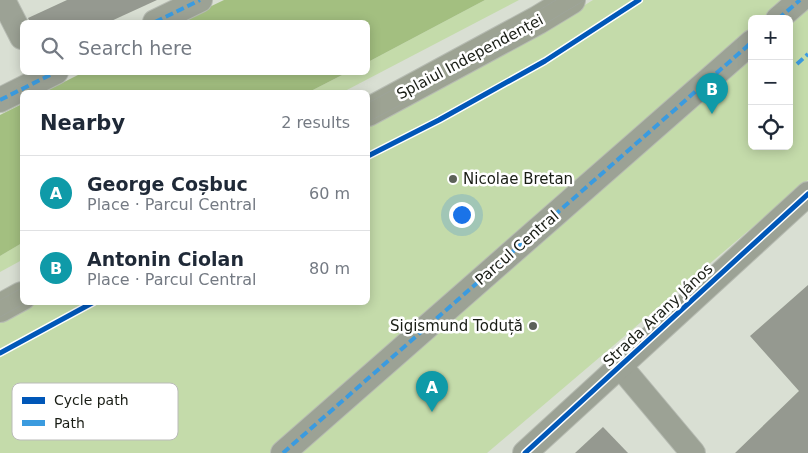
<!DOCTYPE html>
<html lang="en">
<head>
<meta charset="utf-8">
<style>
	body { margin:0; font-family:"DejaVu Sans",sans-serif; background:#f2f2f3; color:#1f2937 }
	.controls { position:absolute; right:15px; top:15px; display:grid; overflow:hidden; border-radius:8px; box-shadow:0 2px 12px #0003 }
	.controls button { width:45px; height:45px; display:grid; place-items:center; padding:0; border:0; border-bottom:1px solid #e0e1e3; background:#fff; color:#1f2937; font:25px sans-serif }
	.you { position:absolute; left:461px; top:214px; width:18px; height:18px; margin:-12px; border:4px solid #fff; border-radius:50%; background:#1a73e8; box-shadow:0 0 0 8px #1a73e833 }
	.badge { display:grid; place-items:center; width:32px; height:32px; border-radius:50%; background:#d93025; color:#fff; font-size:16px; font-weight:700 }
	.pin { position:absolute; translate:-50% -41px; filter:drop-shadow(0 1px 2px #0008) }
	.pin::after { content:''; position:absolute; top:26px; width:18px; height:15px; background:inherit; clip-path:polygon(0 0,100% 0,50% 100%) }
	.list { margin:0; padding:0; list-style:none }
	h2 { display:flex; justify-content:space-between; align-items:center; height:65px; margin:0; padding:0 20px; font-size:21px }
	h2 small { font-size:16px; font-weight:400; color:#747a83 }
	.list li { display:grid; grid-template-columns:32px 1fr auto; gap:15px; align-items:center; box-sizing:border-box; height:75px; padding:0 20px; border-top:1px solid #e0e1e3 }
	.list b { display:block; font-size:19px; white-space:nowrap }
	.list p { margin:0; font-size:16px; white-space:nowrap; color:#747a83 }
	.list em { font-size:16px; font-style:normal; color:#747a83 }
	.icon { flex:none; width:28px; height:28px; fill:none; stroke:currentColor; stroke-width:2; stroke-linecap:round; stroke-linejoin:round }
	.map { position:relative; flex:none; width:808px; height:453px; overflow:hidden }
	.search { position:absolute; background:#fff; box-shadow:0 2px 12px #0003; left:20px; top:20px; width:350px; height:55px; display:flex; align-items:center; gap:12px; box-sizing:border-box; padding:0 18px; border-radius:8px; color:#747a83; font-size:19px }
	.panel { position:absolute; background:#fff; box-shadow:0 2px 12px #0003; left:20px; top:90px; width:350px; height:215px; border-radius:8px }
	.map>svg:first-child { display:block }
	.green { fill:#c4dbaa; fill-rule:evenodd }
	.water { fill:#a3bf80 }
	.building { fill:#959990 }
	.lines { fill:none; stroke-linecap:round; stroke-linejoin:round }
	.minor-casing { stroke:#b6bbb2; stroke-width:26 }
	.major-casing { stroke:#b6bbb2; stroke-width:30 }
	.minor { stroke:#9ca295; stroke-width:24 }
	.major { stroke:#9da393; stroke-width:28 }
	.tram { stroke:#9ea499; stroke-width:1 }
	.quiet { stroke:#3b9bdf; stroke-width:4; stroke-dasharray:8 4; stroke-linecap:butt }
	.cycleway-casing { stroke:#fff; stroke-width:8 }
	.cycleway { stroke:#0057b8; stroke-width:5 }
	.poi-dot { fill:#5c6158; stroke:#fff; stroke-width:2 }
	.labels { text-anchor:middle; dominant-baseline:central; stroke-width:5; stroke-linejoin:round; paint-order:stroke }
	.street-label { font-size:15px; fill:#191d15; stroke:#fff }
	.poi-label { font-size:15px; fill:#191d15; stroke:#fff; text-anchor:start }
	.key { fill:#fff; stroke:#babbb9; stroke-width:1 }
	.key-label { font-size:14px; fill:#191d15 }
</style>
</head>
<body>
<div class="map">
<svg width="808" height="453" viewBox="0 0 808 453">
	<rect width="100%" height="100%" fill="#d9dfd3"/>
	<g class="green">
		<polygon points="485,0 519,0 343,92 309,92 346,73 368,72 368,62"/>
		<path d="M593,0h215v180l-321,273h-487v-133l33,-18h335v-175l139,-74zM752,19h37v127h-37z"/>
		<polygon points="22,243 22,260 0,272 0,256"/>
	</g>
	<g class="water">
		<polygon points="224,0 485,0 368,62 368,22 178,22"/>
		<polygon points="82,73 82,72 346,73 309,92 44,92"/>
		<polygon points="22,104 22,243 0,256 0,115"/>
	</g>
	<g class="building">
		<polygon points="67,0 157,0 109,22 30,22 28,18"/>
		<polygon points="808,285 808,453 735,453 799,391 750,336"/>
		<polygon points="603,427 628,453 575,453"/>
	</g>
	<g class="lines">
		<g class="minor-casing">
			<g id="minor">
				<polyline points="3,0 22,37"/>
				<polyline points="778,19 800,0"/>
				<polyline points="155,22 200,0"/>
				<polyline points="0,100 56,72"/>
				<polyline points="620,366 693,453"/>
				<polyline points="283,453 752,42"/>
				<polyline points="525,453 808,194"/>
			</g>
		</g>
		<g class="major-casing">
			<g id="major">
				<polyline points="368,112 538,20 571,0"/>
				<polyline points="0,308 22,296"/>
			</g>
		</g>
		<use href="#minor" class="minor"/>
		<use href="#major" class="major"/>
		<g class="tram">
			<polyline points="368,103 521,21 556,0"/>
			<polyline points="368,122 478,64 585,0"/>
			<polyline points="0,300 22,288"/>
			<polyline points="0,317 27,302"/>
		</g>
		<g class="quiet">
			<polyline points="778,19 800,0"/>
			<polyline points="155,22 200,0"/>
			<polyline points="797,64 808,54"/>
			<polyline points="0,100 56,72"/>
			<polyline points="283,453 752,42"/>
		</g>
		<g class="cycleway-casing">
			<g id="cycleway">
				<polyline points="368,156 439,120 545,61 639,0"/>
				<polyline points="0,353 94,302"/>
				<polyline points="525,453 808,194"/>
			</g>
		</g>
		<use href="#cycleway" class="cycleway"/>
	</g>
	<g class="poi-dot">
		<circle cx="453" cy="179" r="5"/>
		<circle cx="533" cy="326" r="5"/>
	</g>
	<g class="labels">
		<g class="street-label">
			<text transform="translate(470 57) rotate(-28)">Splaiul Independenței</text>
			<text transform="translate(517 248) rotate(-41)">Parcul Central</text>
			<text transform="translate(658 315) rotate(-43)">Strada Arany János</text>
		</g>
		<g class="poi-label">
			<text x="463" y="179">Nicolae Bretan</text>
			<text x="523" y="326" text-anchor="end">Sigismund Toduță</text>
		</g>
	</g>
	<rect x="12" y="383" width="166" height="57" rx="8" class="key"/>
	<rect x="22" y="397" width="23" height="7" fill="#0057b8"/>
	<rect x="22" y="420" width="23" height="6" fill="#3b9bdf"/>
	<g class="key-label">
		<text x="54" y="405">Cycle path</text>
		<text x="54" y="428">Path</text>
	</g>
</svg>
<div class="controls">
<button>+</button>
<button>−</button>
<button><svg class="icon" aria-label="locate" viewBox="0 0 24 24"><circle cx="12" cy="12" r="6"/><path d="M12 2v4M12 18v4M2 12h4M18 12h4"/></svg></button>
</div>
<div class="you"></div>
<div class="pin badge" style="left:432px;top:412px;background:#0f9aa8">A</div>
<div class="pin badge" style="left:712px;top:114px;background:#0f9aa8">B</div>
<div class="search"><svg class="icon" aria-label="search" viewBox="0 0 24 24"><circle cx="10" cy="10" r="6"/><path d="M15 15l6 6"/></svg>Search here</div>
<section class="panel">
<h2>Nearby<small>2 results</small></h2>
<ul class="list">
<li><span class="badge" style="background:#0f9aa8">A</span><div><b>George Coșbuc</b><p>Place · Parcul Central</p></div><em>60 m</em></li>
<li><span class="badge" style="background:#0f9aa8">B</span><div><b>Antonin Ciolan</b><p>Place · Parcul Central</p></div><em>80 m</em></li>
</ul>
</section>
</div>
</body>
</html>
